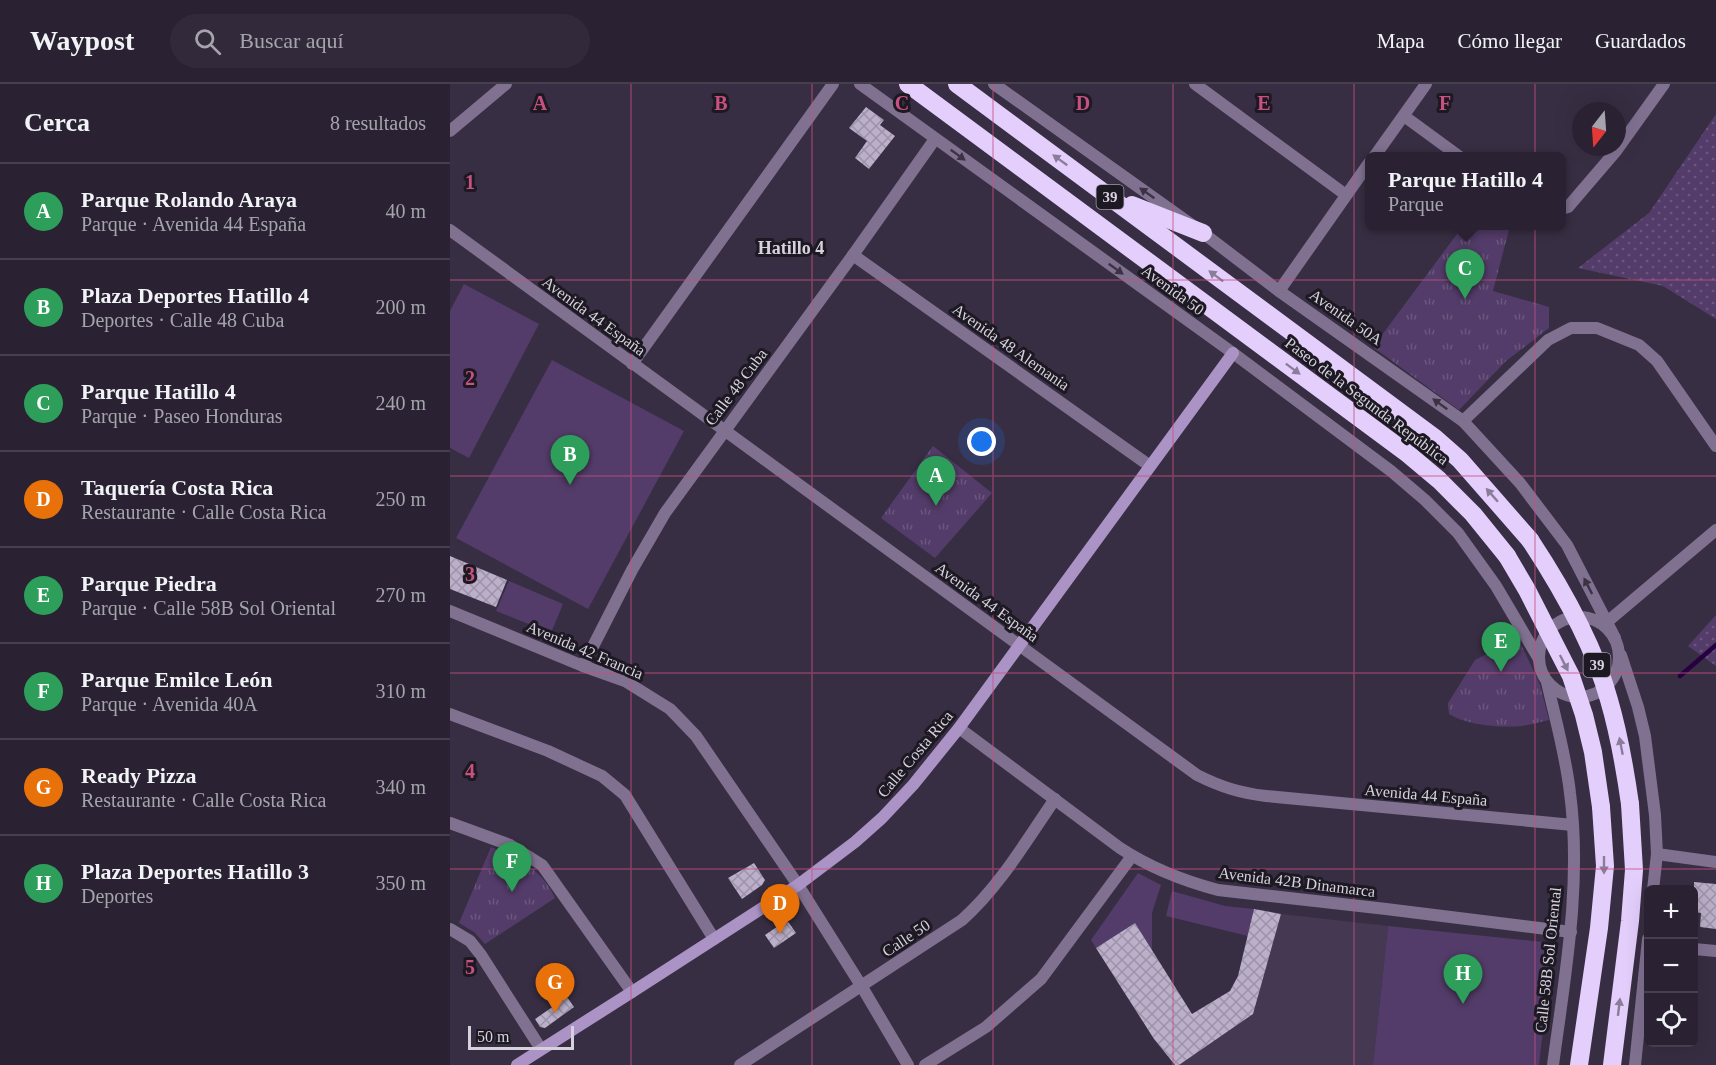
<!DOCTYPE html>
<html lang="es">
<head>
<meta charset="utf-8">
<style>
	body { margin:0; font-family:"Times New Roman",serif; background:#322a3a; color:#f1f3f6 }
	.controls { position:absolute; right:18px; bottom:18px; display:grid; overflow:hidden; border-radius:9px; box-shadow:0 6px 24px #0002 }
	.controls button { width:54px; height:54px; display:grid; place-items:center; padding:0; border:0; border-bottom:2px solid #463f4d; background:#2a2232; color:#f1f3f6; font:30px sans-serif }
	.compass { position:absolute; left:1122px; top:18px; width:54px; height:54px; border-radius:50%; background:#2a2232; box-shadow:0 6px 24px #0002; rotate:197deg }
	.scale { position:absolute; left:18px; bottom:15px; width:106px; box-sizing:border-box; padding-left:6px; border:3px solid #d7d1de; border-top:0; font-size:16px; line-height:21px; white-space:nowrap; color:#d7d1de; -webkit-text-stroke:4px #1d1922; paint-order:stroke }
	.you { position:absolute; left:532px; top:358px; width:21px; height:21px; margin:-15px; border:4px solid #fff; border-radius:50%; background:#1a73e8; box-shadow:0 0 0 9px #1a73e833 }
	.badge { display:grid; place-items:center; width:39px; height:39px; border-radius:50%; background:#d2b736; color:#fff; font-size:20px; font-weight:700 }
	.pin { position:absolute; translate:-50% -50px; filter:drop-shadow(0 2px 3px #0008) }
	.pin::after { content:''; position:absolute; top:32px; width:21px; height:18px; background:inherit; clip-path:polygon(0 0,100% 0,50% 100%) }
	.popup { position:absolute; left:915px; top:68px; width:201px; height:78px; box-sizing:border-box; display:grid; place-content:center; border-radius:9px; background:#2a2232; filter:drop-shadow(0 2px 4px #0005); font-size:20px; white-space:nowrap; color:#a5a4ac }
	.popup b { font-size:22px; color:#f1f3f6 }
	.popup::after { content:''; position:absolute; left:50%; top:100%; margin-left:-12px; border:12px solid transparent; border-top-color:#2a2232 }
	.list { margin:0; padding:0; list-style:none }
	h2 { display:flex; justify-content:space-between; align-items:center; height:78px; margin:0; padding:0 24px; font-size:26px }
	h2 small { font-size:20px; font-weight:400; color:#a5a4ac }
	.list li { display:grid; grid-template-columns:39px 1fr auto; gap:18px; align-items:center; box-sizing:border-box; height:96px; padding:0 24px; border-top:2px solid #463f4d }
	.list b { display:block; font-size:22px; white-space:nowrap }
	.list p { margin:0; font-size:20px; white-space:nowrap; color:#a5a4ac }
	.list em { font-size:20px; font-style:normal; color:#a5a4ac }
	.icon { flex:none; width:33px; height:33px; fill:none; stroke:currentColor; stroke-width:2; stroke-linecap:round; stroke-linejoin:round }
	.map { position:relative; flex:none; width:1266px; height:981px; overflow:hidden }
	header { display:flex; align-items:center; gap:36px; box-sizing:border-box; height:84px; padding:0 30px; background:#2a2232; border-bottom:2px solid #463f4d }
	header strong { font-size:28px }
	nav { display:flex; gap:33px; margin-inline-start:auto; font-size:21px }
	.search { width:420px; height:54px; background:#322a3a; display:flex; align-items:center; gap:15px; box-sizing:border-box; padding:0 21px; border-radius:33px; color:#a5a4ac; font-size:22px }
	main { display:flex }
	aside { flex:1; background:#2a2232 }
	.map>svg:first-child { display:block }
	.built { fill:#453852 }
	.grass { fill:url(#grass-dots) }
	.park { fill:url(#park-tufts) }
	.garden { fill:#533c69 }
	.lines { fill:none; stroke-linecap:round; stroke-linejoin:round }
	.stream { stroke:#270040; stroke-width:4.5 }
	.building { fill:url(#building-cross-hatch) }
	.street { stroke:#807191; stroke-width:12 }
	.secondary { stroke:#ac93c5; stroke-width:12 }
	.highway { stroke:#e4cefc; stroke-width:18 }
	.highway-bridge { stroke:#e4cefc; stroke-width:18 }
	.oneway { fill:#3b3343 }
	.oneway2 { fill:#8a7d9a }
	.grid { fill:none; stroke:#c85082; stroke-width:1.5; stroke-opacity:0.55 }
	.labels { text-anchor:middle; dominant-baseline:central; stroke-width:6; stroke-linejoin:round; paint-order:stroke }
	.shield { fill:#1d1922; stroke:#9f9aa6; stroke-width:1.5 }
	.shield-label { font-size:15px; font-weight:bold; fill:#d7d1de }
	.street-label { font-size:16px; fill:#d7d1de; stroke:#1d1922 }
	.neighbourhood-label { font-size:18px; font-weight:bold; fill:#d7d1de; stroke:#1d1922 }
	.grid-label { font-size:20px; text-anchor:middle; font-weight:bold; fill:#c85082; stroke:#1d1922; stroke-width:6; stroke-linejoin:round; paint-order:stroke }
</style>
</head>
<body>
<header>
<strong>Waypost</strong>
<div class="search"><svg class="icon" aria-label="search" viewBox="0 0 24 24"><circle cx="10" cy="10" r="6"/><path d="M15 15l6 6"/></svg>Buscar aquí</div>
<nav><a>Mapa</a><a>Cómo llegar</a><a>Guardados</a></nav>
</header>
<main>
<aside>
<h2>Cerca<small>8 resultados</small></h2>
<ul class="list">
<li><span class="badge" style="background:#2e9e5b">A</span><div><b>Parque Rolando Araya</b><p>Parque · Avenida 44 España</p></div><em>40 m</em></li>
<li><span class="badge" style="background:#2e9e5b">B</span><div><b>Plaza Deportes Hatillo 4</b><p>Deportes · Calle 48 Cuba</p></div><em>200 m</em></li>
<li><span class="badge" style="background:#2e9e5b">C</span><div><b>Parque Hatillo 4</b><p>Parque · Paseo Honduras</p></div><em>240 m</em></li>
<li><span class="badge" style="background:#e8710a">D</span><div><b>Taquería Costa Rica</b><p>Restaurante · Calle Costa Rica</p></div><em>250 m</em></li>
<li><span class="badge" style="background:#2e9e5b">E</span><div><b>Parque Piedra</b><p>Parque · Calle 58B Sol Oriental</p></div><em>270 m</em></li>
<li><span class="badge" style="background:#2e9e5b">F</span><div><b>Parque Emilce León</b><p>Parque · Avenida 40A</p></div><em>310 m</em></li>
<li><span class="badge" style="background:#e8710a">G</span><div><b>Ready Pizza</b><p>Restaurante · Calle Costa Rica</p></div><em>340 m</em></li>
<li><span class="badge" style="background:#2e9e5b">H</span><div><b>Plaza Deportes Hatillo 3</b><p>Deportes</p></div><em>350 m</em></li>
</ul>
</aside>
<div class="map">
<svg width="1266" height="981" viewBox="0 0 1266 981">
	<defs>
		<pattern id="grass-dots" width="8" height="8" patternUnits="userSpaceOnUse" patternTransform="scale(1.5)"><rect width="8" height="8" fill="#533c69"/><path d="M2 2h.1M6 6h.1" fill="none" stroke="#6b577e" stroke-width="1.8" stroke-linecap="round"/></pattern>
		<pattern id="park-tufts" width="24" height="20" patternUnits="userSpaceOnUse" patternTransform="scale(1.5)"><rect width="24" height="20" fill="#533c69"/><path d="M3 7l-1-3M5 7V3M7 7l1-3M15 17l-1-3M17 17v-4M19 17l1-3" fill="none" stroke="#6b577e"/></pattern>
		<pattern id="building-cross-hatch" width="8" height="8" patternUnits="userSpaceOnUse" patternTransform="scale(1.5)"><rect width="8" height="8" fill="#bbafc9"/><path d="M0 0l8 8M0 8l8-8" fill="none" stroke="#9c93a8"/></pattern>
	</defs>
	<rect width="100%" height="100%" fill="#382e43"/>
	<polygon class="built" points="831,830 938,842 923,981 729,981 803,930"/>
	<g class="grass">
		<polygon points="1266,30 1266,235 1213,202 1128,184 1199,129"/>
		<polygon points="1266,531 1266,582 1238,562"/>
	</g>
	<g class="park">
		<polygon points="1013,142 1060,142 1043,207 1099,223 1099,244 1056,277 1009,326 923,263"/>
		<polygon points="483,362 542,409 485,474 431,434"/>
		<path d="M1068,554l22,47 9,35c-9,2 -19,5 -28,6 -20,2 -55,-1 -72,-12l-1,-11 27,-43z"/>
		<path d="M41,763c29,13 50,21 64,51l-70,46 -11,-12 -15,-9z"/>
	</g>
	<g class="garden">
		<polygon points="14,200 89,240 19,374 0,364 0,227"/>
		<polygon points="102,276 234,347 138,525 6,454"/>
		<polygon points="59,497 113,520 101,549 46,527"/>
		<polygon points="688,789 711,801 702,829 702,866 685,839 646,864 641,856"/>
		<polygon points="722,807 775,822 804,825 798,852 716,832"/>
		<polygon points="938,842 1103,859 1089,981 923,981"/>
	</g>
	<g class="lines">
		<polyline class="stream" points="1230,592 1266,561"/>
	</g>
	<g class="building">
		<polygon points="416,23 434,36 430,41 445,52 419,85 405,74 417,57 399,44"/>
		<polygon points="0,472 57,496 46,523 0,505"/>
		<polygon points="304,779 315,796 312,801 292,815 278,794"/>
		<polygon points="1244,798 1266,800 1266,845 1250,843 1251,829 1244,828"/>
		<polygon points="804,825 831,830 803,930 729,981 725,981 704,955 646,864 685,839 742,930 780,907 788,892"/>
		<polygon points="337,836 346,849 324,864 315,851"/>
		<polygon points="117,913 124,923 95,944 90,943 85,935"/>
	</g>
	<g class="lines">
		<g class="street">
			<polyline points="410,0 783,269 941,387 975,416 1008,449 1046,502 1089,575"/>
			<polyline points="544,0 753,149 829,207 1013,337 1070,399 1117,461 1165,554"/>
			<polyline points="745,0 896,111"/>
			<polyline points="954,32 1010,73"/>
			<polyline points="0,47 56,0"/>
			<polyline points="924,73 976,0"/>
			<polyline points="1111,125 1118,123 1166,67 1214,0"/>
			<path d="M0,146l747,545c24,12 43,18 69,21l307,29"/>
			<polyline points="403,171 700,382"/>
			<polyline points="829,207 919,79"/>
			<polyline points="182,280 383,0"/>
			<polyline points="1013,337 1098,256 1121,244 1147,244 1189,261 1207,277 1266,362"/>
			<polyline points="0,527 133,582 175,597 220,625 246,652 348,801 412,903 458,981"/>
			<circle cx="1129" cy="573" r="40"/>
			<polyline points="1157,538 1266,446"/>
			<polyline points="1171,571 1188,623 1195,652 1205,731 1207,770 1203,806"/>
			<polyline points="133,582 182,486 215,429 403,171 485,55"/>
			<path d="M1097,598c8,36 19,74 23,111 12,91 -5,182 -17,272"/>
			<polyline points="0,630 98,667 152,692 175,711 264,855"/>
			<path d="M509,644l161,120c29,19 64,33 98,42l168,19 185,23"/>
			<polyline points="0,739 60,761 92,781 182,908"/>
			<polyline points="1207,770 1266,778"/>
			<polyline points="0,845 20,857 31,871 91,965"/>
			<polyline points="1244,865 1266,867"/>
			<path d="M290,981l222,-145c38,-34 64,-79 93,-121"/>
			<polyline points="475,981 536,943 591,895 682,772"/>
			<polyline points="1185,981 1198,855"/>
		</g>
		<polyline class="secondary" points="67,981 182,908 348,801 405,758 432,734 463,701 509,644 783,269"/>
		<g class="highway">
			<polyline points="458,0 958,370 989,396 1023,430 1057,472"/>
			<polyline points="507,0 985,354 1010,376 1080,456"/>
			<polyline points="682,121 753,149"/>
			<polyline points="1129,981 1149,844 1155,782 1151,723"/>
			<polyline points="1162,981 1180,837 1184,786 1180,720"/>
		</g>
		<g class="highway-bridge">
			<path d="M1080,456c31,47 64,105 79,160 10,34 16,69 21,104"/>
			<polyline points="1057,472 1077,506 1121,592 1134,631 1143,668 1151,723"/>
		</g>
	</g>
	<defs><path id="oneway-solid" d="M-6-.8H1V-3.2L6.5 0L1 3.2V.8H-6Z" transform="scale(1.5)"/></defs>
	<g class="oneway">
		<use href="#oneway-solid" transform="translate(508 71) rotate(36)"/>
		<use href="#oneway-solid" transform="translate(697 109) rotate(-145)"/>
		<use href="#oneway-solid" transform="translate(666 185) rotate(36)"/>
		<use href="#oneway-solid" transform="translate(990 320) rotate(-144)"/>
		<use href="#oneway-solid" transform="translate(1138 502) rotate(-117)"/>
	</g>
	<g class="oneway2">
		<use href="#oneway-solid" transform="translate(610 76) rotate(-144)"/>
		<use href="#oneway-solid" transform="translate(766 192) rotate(-143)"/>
		<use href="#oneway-solid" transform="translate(843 285) rotate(37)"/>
		<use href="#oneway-solid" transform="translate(1042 411) rotate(-131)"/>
		<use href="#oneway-solid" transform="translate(1114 579) rotate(63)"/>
		<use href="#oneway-solid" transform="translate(1171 662) rotate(-101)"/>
		<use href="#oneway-solid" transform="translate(1154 781) rotate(90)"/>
		<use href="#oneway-solid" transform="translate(1169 923) rotate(-83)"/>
	</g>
	<path class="grid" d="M181,0v981M362,0v981M543,0v981M723,0v981M904,0v981M1085,0v981M0,196h1266M0,392h1266M0,589h1266M0,785h1266"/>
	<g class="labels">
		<g class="shield">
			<rect x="646.5" y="101" width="27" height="24" rx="4.5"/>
			<rect x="1133.5" y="569" width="27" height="24" rx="4.5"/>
		</g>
		<g class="shield-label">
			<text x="660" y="113">39</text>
			<text x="1147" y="581">39</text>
		</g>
		<g class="street-label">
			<text transform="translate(723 206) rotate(36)">Avenida 50</text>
			<text transform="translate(144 232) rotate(36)">Avenida 44 España</text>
			<text transform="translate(896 233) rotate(35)">Avenida 50A</text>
			<text transform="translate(561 263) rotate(35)">Avenida 48 Alemania</text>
			<text transform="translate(286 303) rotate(-53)">Calle 48 Cuba</text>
			<text transform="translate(917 317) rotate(37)">Paseo de la Segunda República</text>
			<text transform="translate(537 518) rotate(36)">Avenida 44 España</text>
			<text transform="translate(135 566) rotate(23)">Avenida 42 Francia</text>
			<text transform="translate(465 670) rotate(-50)">Calle Costa Rica</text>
			<text transform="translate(976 711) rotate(5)">Avenida 44 España</text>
			<text transform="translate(847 798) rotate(7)">Avenida 42B Dinamarca</text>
			<text transform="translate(456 854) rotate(-34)">Calle 50</text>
			<text transform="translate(1098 876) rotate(-84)">Calle 58B Sol Oriental</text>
		</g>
		<g class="neighbourhood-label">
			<text x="341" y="164">Hatillo 4</text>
		</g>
	</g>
	<g class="grid-label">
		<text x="90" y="26">A</text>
		<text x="271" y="26">B</text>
		<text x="452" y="26">C</text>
		<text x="633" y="26">D</text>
		<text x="814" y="26">E</text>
		<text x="995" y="26">F</text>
		<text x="20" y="105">1</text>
		<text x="20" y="301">2</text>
		<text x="20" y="497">3</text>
		<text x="20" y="694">4</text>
		<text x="20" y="890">5</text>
	</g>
</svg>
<div class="controls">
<button>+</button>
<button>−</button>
<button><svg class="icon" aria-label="locate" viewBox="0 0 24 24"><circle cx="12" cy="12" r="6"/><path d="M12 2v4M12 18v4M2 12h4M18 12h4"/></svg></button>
</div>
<svg class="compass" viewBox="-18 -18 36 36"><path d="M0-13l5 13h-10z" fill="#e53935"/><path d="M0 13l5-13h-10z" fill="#a5a4ac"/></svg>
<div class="scale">50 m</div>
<div class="you"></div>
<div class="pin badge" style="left:486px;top:422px;background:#2e9e5b">A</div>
<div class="pin badge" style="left:120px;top:401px;background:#2e9e5b">B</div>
<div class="pin badge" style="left:1015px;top:215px;background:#2e9e5b">C</div>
<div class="popup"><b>Parque Hatillo 4</b>Parque</div>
<div class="pin badge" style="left:330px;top:850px;background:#e8710a">D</div>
<div class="pin badge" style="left:1051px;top:588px;background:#2e9e5b">E</div>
<div class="pin badge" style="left:62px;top:808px;background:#2e9e5b">F</div>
<div class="pin badge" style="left:105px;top:929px;background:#e8710a">G</div>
<div class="pin badge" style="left:1013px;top:920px;background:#2e9e5b">H</div>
</div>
</main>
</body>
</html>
